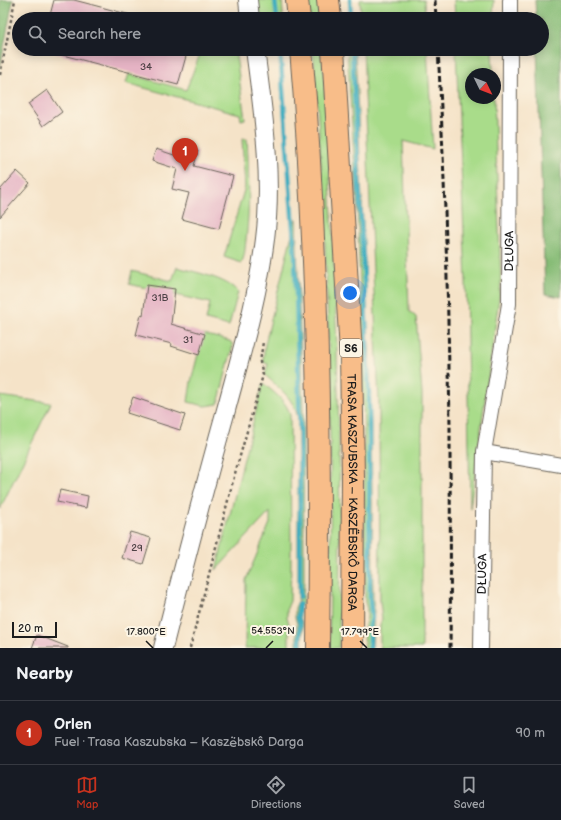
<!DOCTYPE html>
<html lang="en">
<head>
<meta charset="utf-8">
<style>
	body { margin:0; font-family:"Balsamiq Sans",sans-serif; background:#20242c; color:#f1f3f6 }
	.compass { position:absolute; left:465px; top:68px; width:36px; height:36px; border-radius:50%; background:#171b24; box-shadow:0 2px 10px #0003; rotate:133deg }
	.scale { position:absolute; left:12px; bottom:10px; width:45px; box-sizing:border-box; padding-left:4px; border:2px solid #1c1c1c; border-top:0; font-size:11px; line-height:14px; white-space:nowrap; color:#1c1c1c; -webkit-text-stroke:3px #fcf5e5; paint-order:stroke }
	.you { position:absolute; left:350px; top:293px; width:14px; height:14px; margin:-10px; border:3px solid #fff; border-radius:50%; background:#1a73e8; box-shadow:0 0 0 6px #1a73e833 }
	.badge { display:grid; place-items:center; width:26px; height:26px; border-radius:50%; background:#c8321e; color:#fff; font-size:13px; font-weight:700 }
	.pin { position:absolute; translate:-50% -33px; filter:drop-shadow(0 1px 2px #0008) }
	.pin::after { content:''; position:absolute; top:21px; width:14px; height:12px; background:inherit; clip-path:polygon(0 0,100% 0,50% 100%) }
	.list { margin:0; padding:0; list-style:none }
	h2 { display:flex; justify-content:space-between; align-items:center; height:52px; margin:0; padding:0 16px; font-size:17px }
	h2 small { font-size:13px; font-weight:400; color:#9ea1a6 }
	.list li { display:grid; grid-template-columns:26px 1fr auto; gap:12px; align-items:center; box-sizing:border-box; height:64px; padding:0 16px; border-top:1px solid #363941 }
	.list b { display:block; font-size:15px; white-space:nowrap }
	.list p { margin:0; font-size:13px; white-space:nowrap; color:#9ea1a6 }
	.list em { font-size:13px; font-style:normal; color:#9ea1a6 }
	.icon { flex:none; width:22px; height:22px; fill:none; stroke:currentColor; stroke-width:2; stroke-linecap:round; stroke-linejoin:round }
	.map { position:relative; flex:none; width:561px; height:648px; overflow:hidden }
	.search { position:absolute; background:#171b24; box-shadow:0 2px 10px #0003; left:12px; right:12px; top:12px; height:44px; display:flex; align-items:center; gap:10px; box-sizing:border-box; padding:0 14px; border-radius:22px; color:#9ea1a6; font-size:15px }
	.sheet { height:116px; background:#171b24 }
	nav { display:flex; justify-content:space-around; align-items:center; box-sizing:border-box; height:56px; border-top:1px solid #363941; background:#171b24; font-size:11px; color:#9ea1a6 }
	nav a { display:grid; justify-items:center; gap:2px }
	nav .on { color:#c8321e }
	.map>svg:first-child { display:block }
	.green { fill:#a9dc8a; stroke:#627c53 }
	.forest { fill:#86bc76; stroke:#516c49 }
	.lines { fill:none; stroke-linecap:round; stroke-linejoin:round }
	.stream { stroke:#41adc0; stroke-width:4.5 }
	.building { fill:#e5b3c4 }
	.minor-casing { stroke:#686258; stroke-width:16 }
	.tertiary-casing { stroke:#686258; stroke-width:20 }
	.motorway-casing { stroke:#686258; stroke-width:24 }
	.path { stroke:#686258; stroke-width:2.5; stroke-dasharray:3 3; stroke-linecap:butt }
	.minor { stroke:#fff; stroke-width:14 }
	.tertiary { stroke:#fff; stroke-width:18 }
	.motorway { stroke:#f8bd89; stroke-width:22 }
	.rail { stroke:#1c1c1c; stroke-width:3; stroke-dasharray:6 3; stroke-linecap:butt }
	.ticks { fill:none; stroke:#1c1c1c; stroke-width:1.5 }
	.labels { text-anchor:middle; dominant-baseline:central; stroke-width:4; stroke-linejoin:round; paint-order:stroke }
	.number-label { font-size:10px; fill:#4e4246 }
	.shield { fill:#fcf5e5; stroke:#5f5d58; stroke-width:1 }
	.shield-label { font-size:11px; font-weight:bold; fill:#1c1c1c }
	.street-label { font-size:12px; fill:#1c1c1c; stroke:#fcf5e5 }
	.ticks-label { font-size:10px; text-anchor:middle; fill:#1c1c1c; stroke:#fcf5e5; stroke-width:4; stroke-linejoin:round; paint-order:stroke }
</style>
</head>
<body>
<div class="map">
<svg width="561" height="648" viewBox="0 0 561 648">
	<rect width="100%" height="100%" fill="#fcf5e5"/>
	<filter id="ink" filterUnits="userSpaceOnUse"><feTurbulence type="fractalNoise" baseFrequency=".025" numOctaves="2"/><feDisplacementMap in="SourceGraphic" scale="8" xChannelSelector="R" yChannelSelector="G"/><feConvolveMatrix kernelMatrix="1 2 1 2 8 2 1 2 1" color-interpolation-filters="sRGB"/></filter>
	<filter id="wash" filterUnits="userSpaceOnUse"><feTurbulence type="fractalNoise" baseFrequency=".012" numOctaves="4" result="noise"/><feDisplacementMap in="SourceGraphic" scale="16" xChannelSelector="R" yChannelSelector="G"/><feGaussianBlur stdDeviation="0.9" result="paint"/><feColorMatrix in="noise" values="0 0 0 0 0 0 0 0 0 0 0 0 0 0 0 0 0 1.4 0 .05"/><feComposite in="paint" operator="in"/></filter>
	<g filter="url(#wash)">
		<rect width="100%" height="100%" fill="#f5e3c8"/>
		<g class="green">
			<polygon points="257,0 282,0 283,14 281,19 259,19"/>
			<polygon points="309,0 318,0 319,19 310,19"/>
			<polygon points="360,0 424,0 425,19 361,19"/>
			<polygon points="454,0 494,0 493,19 455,19"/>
			<polygon points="202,49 235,49 245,119 241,120 240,114 126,83 129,74 186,90"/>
			<path d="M313,49h9c14,200 20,399 17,599h-10c4,-200 0,-400 -16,-599z"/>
			<polygon points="347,49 355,49 370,372 372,487 373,602 374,609 372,648 364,648 365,625 367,618 367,609 365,602 364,429 361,315 357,201"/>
			<polygon points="363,49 427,49 433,149 403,141 409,311 416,317 422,394 422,648 380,648 380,625 382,619 380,602 379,403"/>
			<polygon points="456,49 492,49 493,74 471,74 471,98 494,98 501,284 470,508 466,280"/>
			<path d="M242,139h5c2,34 3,67 -1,101 -1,7 -1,18 -5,23l-17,-6 21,-70z"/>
			<path d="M296,218l7,195 1,167 -1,22 -3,6v9l3,7 -1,24h-5v-24l-2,-7v-9l3,-7v-183c-4,-20 -19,-30 -33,-43l3,-11 -5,-2 2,-18z"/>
			<path d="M177,267c17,5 50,11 61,25l-9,34 -23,-6 4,-17 -81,-19 3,-13 40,10z"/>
			<polygon points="203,334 230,341 233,345 218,404 205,406 188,402 191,382"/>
			<path d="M263,383c10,9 24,18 27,32l1,148 -1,38 -3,7v9l2,7v24h-44l1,-68 24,-57v-11l-54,58z"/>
			<polygon points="0,396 51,403 0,509"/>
		</g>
		<g class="forest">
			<polygon points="0,0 13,0 0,68"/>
			<polygon points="535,0 561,0 561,297 545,294 537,49 542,49 542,19 536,19"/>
		</g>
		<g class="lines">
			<g class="stream">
				<polyline points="275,0 277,19"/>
				<polyline points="350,0 351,19"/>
				<polyline points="280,49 295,256 300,433 300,597"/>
				<polyline points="352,49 365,297 369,394 370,602 372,618 370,625 370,648"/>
				<polyline points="299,604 298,617 300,624 300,648"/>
			</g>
		</g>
		<g id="blocks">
			<g class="building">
				<polygon points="54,0 74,0 131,15 130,19 49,19"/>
				<polygon points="55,49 188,49 178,85 55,53"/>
				<polygon points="47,90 62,112 43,126 28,104"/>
				<polygon points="185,148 198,151 194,166 233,176 219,229 182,219 189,193 172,189 177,169 152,161 156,149 183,158"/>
				<polygon points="17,171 30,183 0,217 0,190"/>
				<polygon points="147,285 175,289 171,324 205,334 199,355 171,346 172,344 136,335 141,315 143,316"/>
				<polygon points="133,397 185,415 180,430 127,413"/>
				<polygon points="60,490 88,496 86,508 57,502"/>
				<polygon points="130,532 151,538 143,564 122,558"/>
				<polygon points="37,635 68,647 68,648 32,648"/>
			</g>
		</g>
	</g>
	<g filter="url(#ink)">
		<use href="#blocks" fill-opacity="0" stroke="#686258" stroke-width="1"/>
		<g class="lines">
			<g class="minor-casing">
				<g id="minor">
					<polyline points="510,19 510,0"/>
					<polyline points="484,452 561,465"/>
					<path id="s1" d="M481,648l3,-196 25,-148 1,-255"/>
				</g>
			</g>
			<g class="tertiary-casing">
				<g id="tertiary">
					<polyline points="248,0 250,19"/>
					<path d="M163,648c20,-79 41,-159 63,-238 15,-56 32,-113 39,-171 8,-63 -2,-127 -10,-190"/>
				</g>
			</g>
			<g class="motorway-casing">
				<g id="motorway">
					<polyline points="297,0 299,19"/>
					<polyline points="328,0 330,19"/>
					<path d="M301,49c17,199 20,399 17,599"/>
					<path id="s2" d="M333,49l18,304 2,125 -1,170"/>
				</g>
			</g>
			<g class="path">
				<polyline points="0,75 15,0"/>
				<polyline points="190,648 234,477 263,375 260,362 263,342"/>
			</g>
			<use href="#minor" class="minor"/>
			<use href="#tertiary" class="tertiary"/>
			<use href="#motorway" class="motorway"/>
			<g class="rail">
				<polyline points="435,0 436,19"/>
				<path d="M438,49c7,126 10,252 12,378 0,74 1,147 0,221"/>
			</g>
		</g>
	</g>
	<path class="ticks" d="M146,641l7,7M360,641l7,7M266,648l7,-7"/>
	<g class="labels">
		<g class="number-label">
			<text x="146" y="67">34</text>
			<text x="160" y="298">31B</text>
			<text x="188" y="340">31</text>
			<text x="137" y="548">29</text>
		</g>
		<rect class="shield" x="340" y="339" width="22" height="18" rx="3"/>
		<g class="shield-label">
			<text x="351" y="348">S6</text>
		</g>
		<g class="street-label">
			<text stroke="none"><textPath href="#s1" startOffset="399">DŁUGA</textPath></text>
			<text stroke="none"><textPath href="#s2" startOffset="444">TRASA KASZUBSKA – KASZËBSKÔ DARGA</textPath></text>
			<text stroke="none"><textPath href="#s1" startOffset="74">DŁUGA</textPath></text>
		</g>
	</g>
	<g class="ticks-label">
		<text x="273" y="634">54.553°N</text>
		<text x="146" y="635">17.800°E</text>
		<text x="360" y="635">17.799°E</text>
	</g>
</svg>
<svg class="compass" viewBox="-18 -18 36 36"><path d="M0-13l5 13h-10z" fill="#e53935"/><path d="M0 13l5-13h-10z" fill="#9ea1a6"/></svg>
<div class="scale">20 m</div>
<div class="you"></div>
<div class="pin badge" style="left:185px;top:171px">1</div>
<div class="search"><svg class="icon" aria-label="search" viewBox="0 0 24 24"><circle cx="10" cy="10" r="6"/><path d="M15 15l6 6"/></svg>Search here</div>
</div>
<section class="sheet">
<h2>Nearby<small></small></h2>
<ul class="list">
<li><span class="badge">1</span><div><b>Orlen</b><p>Fuel · Trasa Kaszubska – Kaszëbskô Darga</p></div><em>90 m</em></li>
</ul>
</section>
<nav>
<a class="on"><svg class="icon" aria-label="map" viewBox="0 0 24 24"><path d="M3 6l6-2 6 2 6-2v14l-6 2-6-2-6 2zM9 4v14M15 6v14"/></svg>Map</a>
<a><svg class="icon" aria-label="directions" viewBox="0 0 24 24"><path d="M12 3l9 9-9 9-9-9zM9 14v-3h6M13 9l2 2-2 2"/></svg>Directions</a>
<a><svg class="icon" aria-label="saved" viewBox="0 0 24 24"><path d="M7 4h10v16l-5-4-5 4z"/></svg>Saved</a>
</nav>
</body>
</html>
